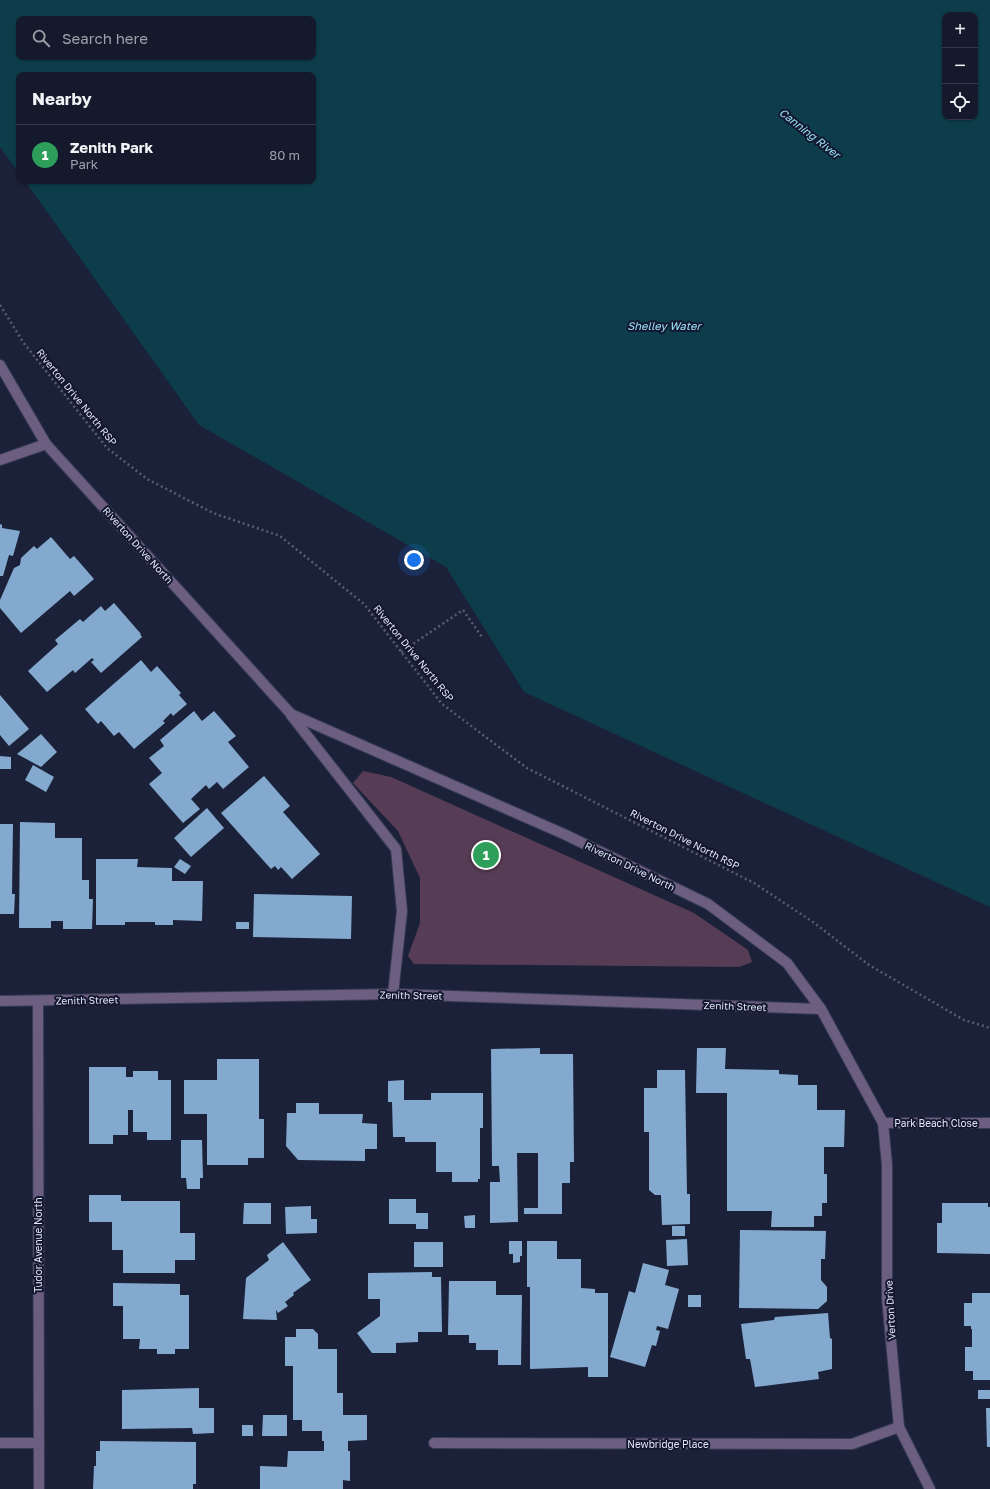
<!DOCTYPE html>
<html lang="en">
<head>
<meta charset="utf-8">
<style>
	body { margin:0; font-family:"Golos Text",sans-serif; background:#222638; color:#f1f3f6 }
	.controls { position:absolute; right:12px; top:12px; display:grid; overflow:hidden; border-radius:8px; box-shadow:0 1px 3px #0004 }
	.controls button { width:36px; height:36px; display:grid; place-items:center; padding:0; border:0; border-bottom:1px solid #343848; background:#15192c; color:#f1f3f6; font:20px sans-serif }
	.you { position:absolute; left:414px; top:560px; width:14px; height:14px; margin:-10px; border:3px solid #fff; border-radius:50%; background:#1a73e8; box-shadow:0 0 0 6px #1a73e833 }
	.badge { display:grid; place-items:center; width:26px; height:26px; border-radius:50%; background:#1a73e8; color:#fff; font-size:13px; font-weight:700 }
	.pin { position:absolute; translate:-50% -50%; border:2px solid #fff; box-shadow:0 1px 4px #0006 }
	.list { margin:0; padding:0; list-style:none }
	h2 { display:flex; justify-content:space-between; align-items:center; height:52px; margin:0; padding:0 16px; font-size:17px }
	h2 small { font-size:13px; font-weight:400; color:#9da0a9 }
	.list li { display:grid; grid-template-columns:26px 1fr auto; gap:12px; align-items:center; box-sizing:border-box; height:60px; padding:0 16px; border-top:1px solid #343848 }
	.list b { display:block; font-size:15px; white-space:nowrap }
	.list p { margin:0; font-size:13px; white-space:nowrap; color:#9da0a9 }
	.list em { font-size:13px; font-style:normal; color:#9da0a9 }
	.icon { flex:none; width:22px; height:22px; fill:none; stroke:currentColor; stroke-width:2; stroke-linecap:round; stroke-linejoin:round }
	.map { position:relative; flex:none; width:990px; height:1489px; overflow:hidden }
	.search { position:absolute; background:#15192c; box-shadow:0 1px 3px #0004; left:16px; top:16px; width:300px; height:44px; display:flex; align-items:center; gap:10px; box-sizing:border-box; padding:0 14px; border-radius:8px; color:#9da0a9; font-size:15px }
	.panel { position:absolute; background:#15192c; box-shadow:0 1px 3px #0004; left:16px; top:72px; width:300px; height:112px; border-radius:8px }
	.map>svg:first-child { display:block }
	.green { fill:#573c55 }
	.water { fill:#0d3d4a; fill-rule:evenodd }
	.building { fill:#83aace }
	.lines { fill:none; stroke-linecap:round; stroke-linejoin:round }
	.minor-casing { stroke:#383d54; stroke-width:12 }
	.path { stroke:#585d74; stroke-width:2.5; stroke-dasharray:2 3; stroke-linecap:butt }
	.minor { stroke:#6b5e81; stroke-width:10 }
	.labels { text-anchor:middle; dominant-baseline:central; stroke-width:4; stroke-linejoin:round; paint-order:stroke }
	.street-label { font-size:10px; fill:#e1e6f7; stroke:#13172f }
	.water-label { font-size:11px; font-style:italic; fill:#9ae3f9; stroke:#13172f }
</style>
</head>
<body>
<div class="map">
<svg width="990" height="1489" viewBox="0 0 990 1489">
	<rect width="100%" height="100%" fill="#1c213a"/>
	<polygon class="green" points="363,771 391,777 694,913 748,950 752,962 739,967 414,964 408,956 420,923 420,878 398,831 353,783"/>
	<path class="water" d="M0,0h990v907l-466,-215 -78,-125 -247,-142 -174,-244h288v-106h-294v98l-19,-26zM945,15h30v102h-30zM19,19h294v38h-294z"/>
	<g class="building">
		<polygon points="0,524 2,525 2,528 20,531 13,556 9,555 3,576 0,576"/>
		<polygon points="51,537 70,559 74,556 94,579 74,596 70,591 21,633 0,608 0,600 14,568 20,565 21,558 34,546 37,549"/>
		<polygon points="114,603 141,634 140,634 142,637 101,673 91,662 94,660 92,658 75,673 73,670 47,692 28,671 58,644 55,640 80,619 83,622 101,606 105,611"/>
		<polygon points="141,660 151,672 157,666 181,693 179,695 187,704 173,716 171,713 163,721 165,723 134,749 119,732 114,736 101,721 98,724 85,709"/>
		<polygon points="0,695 29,729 9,746 0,735"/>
		<polygon points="194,711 202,721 214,711 236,736 228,742 249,767 223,789 217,782 209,789 206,785 191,799 200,809 183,823 149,784 162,773 149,758 164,746 160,740"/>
		<polygon points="41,734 57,752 41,767 17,754"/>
		<polygon points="0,756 11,757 11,769 0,769"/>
		<polygon points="33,765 54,777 46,792 25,780"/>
		<polygon points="264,776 290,806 283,812 320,854 292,879 281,867 278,870 275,866 271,869 221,813"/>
		<polygon points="207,808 224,828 191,857 174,838"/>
		<polygon points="20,822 55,823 55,838 82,838 82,880 89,880 89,899 93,899 92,929 63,929 63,921 51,921 51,928 19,928"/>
		<polygon points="0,824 13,824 12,894 15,894 14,914 0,914"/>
		<polygon points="96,859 138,859 137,867 172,868 172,881 203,881 202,921 173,920 173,925 155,925 155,922 125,922 125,925 96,925"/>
		<polygon points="180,859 191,866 185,874 174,867"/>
		<polygon points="254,894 352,896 351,939 253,937"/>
		<rect x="236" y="922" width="13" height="7"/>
		<polygon points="540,1048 540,1054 573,1054 574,1162 570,1162 570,1183 562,1183 562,1214 524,1214 524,1208 538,1208 538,1153 517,1153 518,1222 490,1223 490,1182 500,1182 499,1166 492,1166 491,1049"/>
		<polygon points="697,1048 726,1048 725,1069 779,1070 779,1074 798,1075 798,1085 817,1085 817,1110 845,1110 844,1147 824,1147 824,1174 827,1174 827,1203 822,1203 822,1216 814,1216 814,1227 771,1227 772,1211 727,1211 727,1093 696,1093"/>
		<polygon points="217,1059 259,1059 259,1119 264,1119 264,1158 248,1158 248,1165 207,1165 207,1114 184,1114 184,1080 217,1080"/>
		<polygon points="89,1067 126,1067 126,1077 133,1077 133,1071 158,1071 158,1080 171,1080 171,1140 147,1140 147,1132 133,1132 133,1110 128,1110 128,1135 113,1135 113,1144 89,1144"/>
		<polygon points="657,1070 685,1070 687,1194 690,1194 690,1224 662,1225 661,1195 655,1195 649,1190 649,1132 644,1132 644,1088 657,1088"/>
		<polygon points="404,1080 404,1100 431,1100 431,1093 483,1093 483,1128 480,1128 480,1179 478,1179 478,1182 452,1182 452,1172 436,1172 436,1142 405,1142 405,1137 393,1137 392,1102 388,1102 388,1081"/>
		<polygon points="296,1103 319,1103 319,1114 363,1114 362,1123 377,1124 377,1149 365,1149 365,1161 298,1160 286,1146 287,1113 296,1113"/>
		<polygon points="181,1140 202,1140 203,1178 200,1178 200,1189 187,1189 186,1178 181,1178"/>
		<polygon points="89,1195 121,1195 121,1201 180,1201 180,1233 195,1233 195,1260 175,1260 175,1273 123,1273 123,1250 112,1250 112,1222 89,1222"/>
		<polygon points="389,1199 416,1199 416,1213 428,1213 428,1229 416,1229 416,1224 389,1224"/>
		<polygon points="244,1203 271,1203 271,1224 243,1224"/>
		<polygon points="942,1203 988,1203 988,1207 990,1207 990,1254 937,1253 937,1223 942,1223"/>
		<polygon points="311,1206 311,1219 317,1219 317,1233 286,1234 285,1207"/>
		<polygon points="475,1215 475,1228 465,1228 464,1216"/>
		<rect x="672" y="1226" width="13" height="10"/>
		<polygon points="740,1230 826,1231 825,1259 821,1259 821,1280 827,1287 827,1301 818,1309 739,1308"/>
		<polygon points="687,1239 688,1265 667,1266 666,1240"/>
		<polygon points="509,1241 522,1241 522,1256 520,1256 520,1262 513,1263 513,1254 509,1254"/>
		<polygon points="527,1241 557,1241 557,1259 581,1259 581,1288 595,1289 595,1293 608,1293 608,1377 588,1377 588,1367 530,1369 530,1287 527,1287"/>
		<polygon points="283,1242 311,1280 293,1293 294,1295 285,1302 288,1306 278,1313 276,1310 277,1320 243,1319 246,1278 269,1260 267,1255"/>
		<rect x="414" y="1242" width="29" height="25"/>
		<polygon points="643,1263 669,1270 665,1285 679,1289 668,1329 657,1326 656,1330 660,1331 656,1346 652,1345 645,1367 610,1357 629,1291 635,1293"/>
		<polygon points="432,1272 432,1277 441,1277 442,1332 418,1332 418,1342 396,1343 396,1353 372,1353 357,1333 380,1316 380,1299 368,1299 368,1273"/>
		<polygon points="449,1281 496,1281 496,1295 522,1295 521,1365 498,1365 498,1350 476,1350 476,1343 469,1343 469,1335 448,1335"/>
		<polygon points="113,1283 180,1284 180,1295 189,1295 189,1349 175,1349 175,1354 157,1354 157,1349 139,1349 140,1339 123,1339 123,1306 113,1306"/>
		<polygon points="972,1293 990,1293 990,1380 973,1380 973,1371 965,1371 965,1347 972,1347 972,1329 971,1329 971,1326 964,1326 964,1303 972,1303"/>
		<rect x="688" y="1295" width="13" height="12"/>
		<polygon points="828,1313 830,1338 832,1339 832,1369 818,1372 819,1379 755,1387 750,1359 746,1359 741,1324 774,1320 775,1317"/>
		<polygon points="296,1329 313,1329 318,1334 318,1349 337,1349 337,1393 343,1393 343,1415 367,1415 367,1440 348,1441 348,1451 350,1451 350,1481 343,1480 343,1489 260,1489 260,1466 287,1467 288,1451 324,1451 324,1441 322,1441 322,1431 302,1431 302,1420 293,1420 293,1366 285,1366 285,1337 296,1337"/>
		<polygon points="199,1388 199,1408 214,1408 214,1433 193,1434 192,1428 122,1429 122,1390"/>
		<rect x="978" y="1390" width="12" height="9"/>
		<polygon points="986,1408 990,1408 990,1447 987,1447"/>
		<polygon points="263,1415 287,1415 287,1436 262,1436"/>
		<rect x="242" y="1425" width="11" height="11"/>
		<polygon points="100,1441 196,1442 196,1484 193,1484 193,1489 93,1489 94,1466 96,1466 96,1451 100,1451"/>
	</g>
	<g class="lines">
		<g class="minor-casing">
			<g id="minor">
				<polyline points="0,365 46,444 291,714 566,835 708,904 787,963 821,1009 883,1123 887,1165 887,1298 899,1427 930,1489"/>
				<polyline points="0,460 46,444"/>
				<polyline points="291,715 396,849 402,911 393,994"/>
				<polyline points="0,1001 393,994 821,1009"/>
				<polyline points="38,1001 39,1489"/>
				<polyline points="883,1123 990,1123"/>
				<polyline points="0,1443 39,1443"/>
				<polyline points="434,1443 852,1444 899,1427"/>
			</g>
		</g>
		<g class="path">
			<polyline points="0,305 23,342 107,448 147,479 213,513 280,536 364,604 442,704 527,768 754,883 813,922 869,965 964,1020 990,1028"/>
			<polyline points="401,652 463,610 482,637"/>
		</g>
		<use href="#minor" class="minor"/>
	</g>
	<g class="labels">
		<g class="street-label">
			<text transform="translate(77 397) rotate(51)">Riverton Drive North RSP</text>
			<text transform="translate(138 545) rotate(48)">Riverton Drive North</text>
			<text transform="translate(414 653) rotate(51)">Riverton Drive North RSP</text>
			<text transform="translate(685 839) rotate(27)">Riverton Drive North RSP</text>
			<text transform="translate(630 866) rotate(26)">Riverton Drive North</text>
			<text transform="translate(411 995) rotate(1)">Zenith Street</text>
			<text transform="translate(87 1000) rotate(-1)">Zenith Street</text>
			<text transform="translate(735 1006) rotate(2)">Zenith Street</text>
			<text x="936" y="1123">Park Beach Close</text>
			<text transform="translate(38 1245) rotate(-90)">Tudor Avenue North</text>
			<text transform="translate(890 1310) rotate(-93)">Verton Drive</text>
			<text x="668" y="1444">Newbridge Place</text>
		</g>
		<g class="water-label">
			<text transform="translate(810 133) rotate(38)">Canning River</text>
			<text x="664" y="325">Shelley Water</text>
		</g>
	</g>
</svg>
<div class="controls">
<button>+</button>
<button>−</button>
<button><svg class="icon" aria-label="locate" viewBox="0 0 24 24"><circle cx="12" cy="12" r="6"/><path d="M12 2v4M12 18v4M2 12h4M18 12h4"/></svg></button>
</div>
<div class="you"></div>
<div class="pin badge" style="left:486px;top:855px;background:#2e9e5b">1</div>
<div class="search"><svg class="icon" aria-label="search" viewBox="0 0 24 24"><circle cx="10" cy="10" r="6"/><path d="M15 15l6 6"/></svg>Search here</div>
<section class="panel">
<h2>Nearby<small></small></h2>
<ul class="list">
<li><span class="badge" style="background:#2e9e5b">1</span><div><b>Zenith Park</b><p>Park</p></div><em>80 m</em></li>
</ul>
</section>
</div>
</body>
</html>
